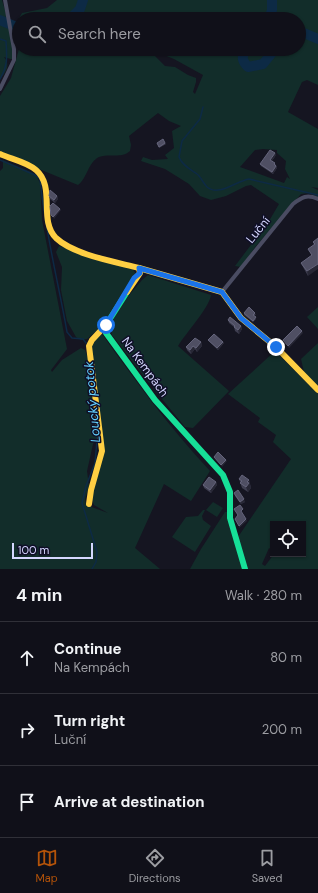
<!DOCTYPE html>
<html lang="en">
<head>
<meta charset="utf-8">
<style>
	body { margin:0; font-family:"DM Sans",sans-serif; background:#1e1e26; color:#f1f3f6 }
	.controls { position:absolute; right:12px; bottom:12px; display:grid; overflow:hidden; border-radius:0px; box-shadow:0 1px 3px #0004 }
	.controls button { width:36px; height:36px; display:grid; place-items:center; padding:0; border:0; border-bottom:1px solid #303038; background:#101019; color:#f1f3f6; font:20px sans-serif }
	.scale { position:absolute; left:12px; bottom:10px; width:81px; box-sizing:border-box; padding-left:4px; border:2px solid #d5d7ff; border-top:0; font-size:11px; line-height:14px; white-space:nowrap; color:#d5d7ff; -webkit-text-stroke:3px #0f0f27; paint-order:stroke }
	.stop { position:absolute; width:12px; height:12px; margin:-9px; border:3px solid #1a73e8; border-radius:50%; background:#fff }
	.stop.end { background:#1a73e8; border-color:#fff; box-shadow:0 1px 4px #0008 }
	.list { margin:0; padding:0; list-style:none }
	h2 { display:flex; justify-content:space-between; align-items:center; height:52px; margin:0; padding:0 16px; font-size:17px }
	h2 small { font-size:13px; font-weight:400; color:#9c9da2 }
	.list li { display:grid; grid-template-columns:26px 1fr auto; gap:12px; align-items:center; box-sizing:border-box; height:72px; padding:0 16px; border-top:1px solid #303038 }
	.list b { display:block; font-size:15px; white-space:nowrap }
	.list p { margin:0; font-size:13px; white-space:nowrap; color:#9c9da2 }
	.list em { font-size:13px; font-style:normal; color:#9c9da2 }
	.icon { flex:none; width:22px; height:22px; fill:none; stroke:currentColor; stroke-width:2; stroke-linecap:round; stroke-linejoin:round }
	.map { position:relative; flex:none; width:318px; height:569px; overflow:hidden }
	.search { position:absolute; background:#101019; box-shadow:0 1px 3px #0004; left:12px; right:12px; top:12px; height:44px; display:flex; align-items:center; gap:10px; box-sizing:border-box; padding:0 14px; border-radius:22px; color:#9c9da2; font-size:15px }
	.sheet { height:268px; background:#101019 }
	nav { display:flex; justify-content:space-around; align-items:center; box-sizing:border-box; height:56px; border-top:1px solid #303038; background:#101019; font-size:11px; color:#9c9da2 }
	nav a { display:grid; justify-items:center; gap:2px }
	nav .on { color:#b45309 }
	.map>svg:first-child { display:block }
	.green { fill:#122d2a; fill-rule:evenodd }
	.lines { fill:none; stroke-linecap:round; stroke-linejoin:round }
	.stream { stroke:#0d2a45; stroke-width:1.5 }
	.river { stroke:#0d2a45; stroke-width:10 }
	.street { stroke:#4a4c62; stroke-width:4 }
	.fast { stroke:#16e098; stroke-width:6 }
	.slow { stroke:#ffcf43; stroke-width:6 }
	.wall { fill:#3e3e50 }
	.shaded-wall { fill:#272735 }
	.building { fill:#4f4f63; stroke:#64647b }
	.route { stroke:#1a73e8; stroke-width:5 }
	.labels { text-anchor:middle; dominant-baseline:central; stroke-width:3; stroke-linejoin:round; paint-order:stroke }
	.street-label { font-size:12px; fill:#d5d7ff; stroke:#0f0f27 }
	.water-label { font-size:13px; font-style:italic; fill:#63d1ff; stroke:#0f0f27 }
</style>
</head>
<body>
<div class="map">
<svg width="318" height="569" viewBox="0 0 318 569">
	<rect width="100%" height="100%" fill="#151521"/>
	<g class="green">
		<path d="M0,0h2l9,31 3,29 -10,-3c7,8 2,15 -4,22z"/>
		<path d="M57,0h261v85l-11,-5 -5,2 -14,30 30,17v59l-7,-1 7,3v7l-9,-4 -8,1 -45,52 -15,21 -6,-1 34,-45 10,-17 -28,-19 -5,1 -20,10 -15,4 -11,-4 -11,-12 -24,-15 -24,-8 2,-4 9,3 16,-1 -3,-4 9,-7 -2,-17 9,-5 -12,-5 -11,-8 -29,23 2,9 -1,6c-9,8 -20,2 -31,6 -11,5 -12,22 -21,28l-78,-32v-57l11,-18 8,-29 41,6 15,-1 13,-5h43l24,7 10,10 10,1 13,8 8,3v4l-3,10 2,2 8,-19 -29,-16 -25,-10h150v-30h-280v18c-6,-9 -2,-15 3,-24l25,-5zM263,149l14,1v3l9,8 -1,8 5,10 -3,-2 -3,6 -44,-16 15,-17z"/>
		<path d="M3,160l30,13 3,2 4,8 2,37 25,129 -16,21 1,2 10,-12 19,-12 4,2 3,8 7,59 -3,1v2l3,1 2,17 -4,6 -6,27 2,15 -4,13 1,6 22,8 -14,-8 -3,-8 12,-40 -12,-114 11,-9c34,48 68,94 108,137l-19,30 -27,-17 -29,64 25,21h-160v-398l3,-3z"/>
		<polygon points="59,246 132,268 136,274 101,327 87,339 81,340 76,337 67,321 61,290 62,267 56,252"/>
		<path d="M148,275l63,20c-2,13 -25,38 -33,51l51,45 -36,37 -8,-1 -32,-39 2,-3 -3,-4 -3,2 -37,-48c-5,-19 19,-41 30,-55z"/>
		<polygon points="318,307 318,329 307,317"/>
		<polygon points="318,343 318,389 304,372 301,359"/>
		<path d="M275,351l43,43v175h-128l11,-20 24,-37h2l11,25 53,-78 -18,-17 3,-7 -18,-13 2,-4 -32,-24zM273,524h30v30h-29l-9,12 -3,-2 7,-16 4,3z"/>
		<polygon points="213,502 223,508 217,517 206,510"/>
		<polygon points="203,510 205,510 202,516 203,520 211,526 195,552 172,537 186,517 198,516"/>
	</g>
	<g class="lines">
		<g class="stream">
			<path d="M0,39l6,2c1,16 2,25 -6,38"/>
			<path d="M203,107l-3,12 -18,22 -3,16c3,8 11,12 18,17 4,3 6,9 10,13 12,10 29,-6 42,-8l69,16"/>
			<path d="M0,160l35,15 5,4c5,52 18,102 27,153l5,6 11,1 3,4"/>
			<polyline points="92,569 96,562 97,552 82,503 86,486 95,463 97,440 95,419"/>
		</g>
		<g class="river">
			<polyline points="70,19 80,9 83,0"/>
			<polyline points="269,19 272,10 272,0"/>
			<polyline points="0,20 19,28"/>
			<polyline points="299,31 318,39"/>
			<path d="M246,49c-5,8 -4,12 2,18l15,-3 12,-15"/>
		</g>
		<g class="street">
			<polyline points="0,89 14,60 14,49 5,0"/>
			<path d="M222,292l71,-88c9,-7 14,-10 25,-5"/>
		</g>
		<polyline class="fast" points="127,292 106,325 106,333 155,400 223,475 230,492 230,518 245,569"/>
		<g class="slow">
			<path d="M0,154c11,5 27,8 36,16 20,17 2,50 20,68 18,17 60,24 83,30l1,5 -13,19"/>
			<polyline points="139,268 222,292 241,318 276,347 318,390"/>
			<polyline points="89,504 91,490 102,451 89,346 92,340 106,325"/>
		</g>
	</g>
	<g class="wall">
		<polygon points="157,143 165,143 166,144 159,148"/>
		<polygon points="276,155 272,161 276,165 277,168 273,174 261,166 260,164"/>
		<polygon points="49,196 57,196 58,199 55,203 50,199"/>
		<polygon points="318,238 308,276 303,267 301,263 312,256 308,249 314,245 313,242"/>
		<polygon points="244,313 256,314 254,316 256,319 253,322 244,315"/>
		<polygon points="228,320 241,326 242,329 239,334 235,331 234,327 229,323"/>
		<polygon points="208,340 223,342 224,343 218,350"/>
		<polygon points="201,342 202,346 197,352 195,349 191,354 187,350 186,347"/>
		<polygon points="239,479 249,480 251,488 248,492 242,488"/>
		<polygon points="216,482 217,485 211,493 204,488 203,485"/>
		<polygon points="234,493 245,502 241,504 235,496"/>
	</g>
	<g class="shaded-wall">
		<polygon points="275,153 276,155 271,162 270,160"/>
		<polygon points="276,166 277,168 273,174 272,172"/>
		<polygon points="57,196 58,199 55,203 54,200"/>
		<polygon points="60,209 61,210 54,219 53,217"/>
		<polygon points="318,264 318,269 308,276 307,271"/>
		<polygon points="256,317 256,319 253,322 253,321"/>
		<polygon points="241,326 242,329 239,334 238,330"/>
		<polygon points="302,331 303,333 289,348 288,346"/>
		<polygon points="201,342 202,346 197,352 196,348"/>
		<polygon points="223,342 224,343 218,350 217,348"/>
		<polygon points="193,346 195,349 191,354 190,350"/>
		<polygon points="226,460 227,461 222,467 221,465"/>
		<polygon points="249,480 251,488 248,492 246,487 247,482"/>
		<polygon points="216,482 217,485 211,493 210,490"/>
		<polygon points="244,499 245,502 241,504 240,502"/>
		<polygon points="246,519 247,521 239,528 239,526"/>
	</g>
	<g class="building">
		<polygon points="163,139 165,143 159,147 157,143"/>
		<polygon points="270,150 275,153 270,160 275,163 274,164 276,166 272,172 260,164"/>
		<polygon points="50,190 57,196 54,200 49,196"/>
		<polygon points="53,203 60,209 53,217 51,215 50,206"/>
		<polygon points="318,238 318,264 307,271 301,263 312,255 308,249 315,244 313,242"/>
		<polygon points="249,307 255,313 253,315 256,317 253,321 244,313"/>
		<polygon points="230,317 241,326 238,330 234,327 235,326 228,320"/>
		<polygon points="297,326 302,331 288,346 283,340"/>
		<polygon points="214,334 223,342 217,348 208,340"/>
		<polygon points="195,338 201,342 196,348 193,346 190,350 186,347"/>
		<polygon points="218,452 226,460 221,465 214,457"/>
		<polygon points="242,475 249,480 247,482 249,483 246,487 240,483 242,481 239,479"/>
		<polygon points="209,477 216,482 210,490 203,485"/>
		<polygon points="238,490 244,499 240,502 234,493"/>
		<polygon points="240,505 243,509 241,511 246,519 239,526 235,519 238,515 234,509"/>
	</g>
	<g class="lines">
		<polyline class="route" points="106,325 134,278 140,273 139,268 222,292 241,318 276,347"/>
	</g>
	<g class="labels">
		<g class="street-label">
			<text transform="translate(258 230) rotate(-51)">Luční</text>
			<text transform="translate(145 367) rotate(54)">Na Kempách</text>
		</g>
		<g class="water-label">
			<text transform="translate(92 402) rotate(-95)">Loucký potok</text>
		</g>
	</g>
</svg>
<div class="controls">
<button><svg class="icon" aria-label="locate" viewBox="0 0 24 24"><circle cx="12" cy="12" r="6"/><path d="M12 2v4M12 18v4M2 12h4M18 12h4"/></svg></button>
</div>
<div class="scale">100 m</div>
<div class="stop" style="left:106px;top:325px"></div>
<div class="stop end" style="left:276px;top:347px"></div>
<div class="search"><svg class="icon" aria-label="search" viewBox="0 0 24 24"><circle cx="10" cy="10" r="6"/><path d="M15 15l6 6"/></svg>Search here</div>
</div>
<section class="sheet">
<h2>4 min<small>Walk · 280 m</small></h2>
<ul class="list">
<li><svg class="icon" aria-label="ahead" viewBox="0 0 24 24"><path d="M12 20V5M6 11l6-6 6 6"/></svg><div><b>Continue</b><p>Na Kempách</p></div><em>80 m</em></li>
<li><svg class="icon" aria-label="right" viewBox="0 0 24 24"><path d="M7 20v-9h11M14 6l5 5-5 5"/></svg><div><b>Turn right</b><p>Luční</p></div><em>200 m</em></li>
<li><svg class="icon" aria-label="arrive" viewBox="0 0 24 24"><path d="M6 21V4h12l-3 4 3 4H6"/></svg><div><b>Arrive at destination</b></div></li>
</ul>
</section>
<nav>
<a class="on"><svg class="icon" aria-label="map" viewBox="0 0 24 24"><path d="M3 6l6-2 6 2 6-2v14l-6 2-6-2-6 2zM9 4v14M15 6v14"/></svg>Map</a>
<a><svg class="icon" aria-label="directions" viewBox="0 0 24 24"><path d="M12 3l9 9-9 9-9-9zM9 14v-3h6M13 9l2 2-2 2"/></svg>Directions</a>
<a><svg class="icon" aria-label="saved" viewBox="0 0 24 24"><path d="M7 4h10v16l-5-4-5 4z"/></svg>Saved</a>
</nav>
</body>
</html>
